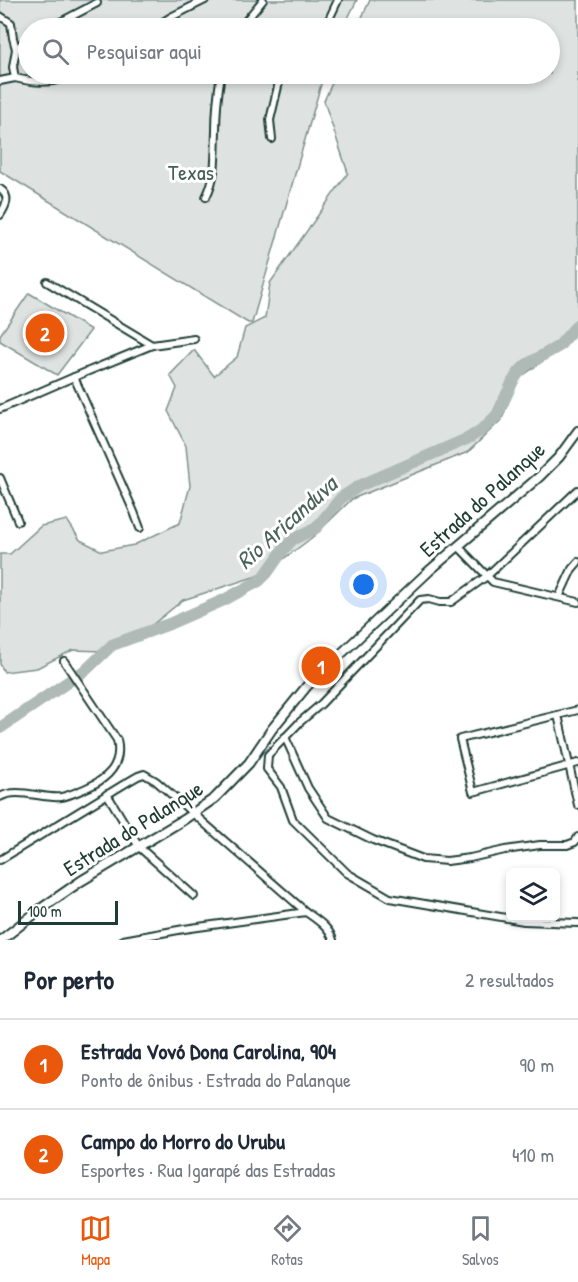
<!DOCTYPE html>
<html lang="pt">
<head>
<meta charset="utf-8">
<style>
	body { margin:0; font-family:"Patrick Hand",sans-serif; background:#f6f6f7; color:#1f2937 }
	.controls { position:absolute; right:18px; bottom:18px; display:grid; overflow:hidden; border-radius:9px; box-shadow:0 3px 9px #0003 }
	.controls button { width:54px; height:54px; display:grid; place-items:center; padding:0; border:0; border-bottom:2px solid #e0e1e3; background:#fff; color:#1f2937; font:30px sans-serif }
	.scale { position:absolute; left:18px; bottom:15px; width:100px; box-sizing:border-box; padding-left:6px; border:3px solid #1f3d34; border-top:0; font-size:16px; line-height:21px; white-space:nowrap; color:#1f3d34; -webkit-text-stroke:4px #fff; paint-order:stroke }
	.you { position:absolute; left:364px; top:585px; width:21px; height:21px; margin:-15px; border:4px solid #fff; border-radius:50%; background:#1a73e8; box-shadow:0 0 0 9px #1a73e833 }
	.badge { display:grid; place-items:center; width:39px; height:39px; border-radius:50%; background:#ea580c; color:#fff; font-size:20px; font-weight:700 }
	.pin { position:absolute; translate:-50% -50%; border:3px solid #fff; box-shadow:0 2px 6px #0006 }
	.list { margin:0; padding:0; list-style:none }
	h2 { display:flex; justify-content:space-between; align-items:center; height:78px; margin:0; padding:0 24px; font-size:26px }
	h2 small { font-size:20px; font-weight:400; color:#747a83 }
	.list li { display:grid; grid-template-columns:39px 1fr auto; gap:18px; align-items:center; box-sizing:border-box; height:90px; padding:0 24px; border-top:2px solid #e0e1e3 }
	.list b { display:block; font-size:22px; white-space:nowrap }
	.list p { margin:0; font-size:20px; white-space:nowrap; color:#747a83 }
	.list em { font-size:20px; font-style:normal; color:#747a83 }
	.icon { flex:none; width:33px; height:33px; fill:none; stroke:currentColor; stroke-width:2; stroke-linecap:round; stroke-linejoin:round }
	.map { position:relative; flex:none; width:578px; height:940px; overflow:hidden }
	.search { position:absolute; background:#fff; box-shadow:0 3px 9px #0003; left:18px; right:18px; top:18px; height:66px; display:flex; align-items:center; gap:15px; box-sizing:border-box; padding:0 21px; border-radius:33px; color:#747a83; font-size:22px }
	.sheet { height:258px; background:#fff }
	nav { display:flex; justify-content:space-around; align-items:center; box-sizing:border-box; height:84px; border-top:2px solid #e0e1e3; background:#fff; font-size:16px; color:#747a83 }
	nav a { display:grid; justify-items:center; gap:3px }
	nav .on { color:#ea580c }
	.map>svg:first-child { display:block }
	.green { fill:#dee3e2; stroke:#7e908b; stroke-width:1.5 }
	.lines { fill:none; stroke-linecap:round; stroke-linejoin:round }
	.river { stroke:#afbab7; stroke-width:12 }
	.minor-casing { stroke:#1f3d34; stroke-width:10 }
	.tertiary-casing { stroke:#1f3d34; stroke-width:12 }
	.minor { stroke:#fff; stroke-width:6 }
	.tertiary { stroke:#fff; stroke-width:8 }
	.labels { text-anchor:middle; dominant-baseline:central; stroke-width:6; stroke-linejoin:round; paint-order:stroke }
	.park-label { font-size:22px; fill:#455e57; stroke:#fff }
	.street-label { font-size:22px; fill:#1f3d34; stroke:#fff }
	.water-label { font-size:24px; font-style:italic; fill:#4a625b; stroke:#fff }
</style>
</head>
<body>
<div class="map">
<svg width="578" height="940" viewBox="0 0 578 940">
	<rect width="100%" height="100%" fill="#fff"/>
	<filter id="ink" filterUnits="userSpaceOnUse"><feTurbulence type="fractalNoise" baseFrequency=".0167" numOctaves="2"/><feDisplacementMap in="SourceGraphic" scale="12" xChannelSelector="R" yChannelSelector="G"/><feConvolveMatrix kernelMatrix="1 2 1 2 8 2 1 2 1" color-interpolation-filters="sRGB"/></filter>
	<g filter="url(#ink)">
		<g class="green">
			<polygon points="0,0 357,0 343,28 28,28 28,74 324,74 252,323 248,323 0,171"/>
			<polygon points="370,0 578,0 578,323 569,342 517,380 502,419 468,452 352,499 313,537 263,574 183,600 147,629 103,651 73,650 37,668 4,672 0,664 0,554 10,554 41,526 67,520 80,540 102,551 134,545 180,523 190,486 186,446 168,411 177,388 170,375 194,350 214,376 237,357 245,328 265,318 270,283 348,173 324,101 336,74 550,74 550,28 357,28"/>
			<polygon points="29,293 91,330 57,375 0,341 0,335"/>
		</g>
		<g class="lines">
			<polyline class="river" points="0,728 87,669 112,645 169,624 224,600 259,581 267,573 283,550 292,540 316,528 341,498 359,486 469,438 484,428 497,415 513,381 519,372 526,365 559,346 578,324"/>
			<g class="minor-casing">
				<g id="minor">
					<polyline points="0,16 11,23 13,38 16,49"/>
					<polyline points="49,28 97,3"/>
					<polyline points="153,28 171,17 205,0"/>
					<polyline points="240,28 263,0"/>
					<polyline points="325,28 338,0"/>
					<path d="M28,39l-12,10 -3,18 2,11c25,6 38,5 61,-4"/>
					<polyline points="0,81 15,78"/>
					<polyline points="272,139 270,120 280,78 283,74"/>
					<path d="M0,189c11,7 6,17 0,26"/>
					<path d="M206,197c11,-21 9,-43 10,-66 0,-19 2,-39 5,-57"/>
					<polyline points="47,282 152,345"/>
					<polyline points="74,377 134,512 140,528"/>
					<polyline points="0,409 74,377 152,345 194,339"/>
					<polyline points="0,478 18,521"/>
					<polyline points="578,490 487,576 451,602 440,602 429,599 420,600 321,704 300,722 268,755 267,769 281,787 293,820 347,873 390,898 524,921 578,923"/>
					<polyline points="458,546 493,582 578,602"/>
					<polyline points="559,597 572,569 578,562"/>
					<polyline points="578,710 460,739 473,792 578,763"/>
					<polyline points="558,715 578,805"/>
					<polyline points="285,737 308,788 328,818 373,840 423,859 447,861 470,858 505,850 540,845 567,845 575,842 578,837"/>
					<polyline points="107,794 139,847 194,896"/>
					<path d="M0,797c17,-10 42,2 61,0 7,-1 16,-5 23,-8 22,-9 39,-23 33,-49l-53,-79"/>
					<path d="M0,860l126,-77 12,-7 6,-2 12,7 150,131c11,8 23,15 27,28"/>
					<polyline points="123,940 184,929 306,912"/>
				</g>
			</g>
			<g class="tertiary-casing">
				<polyline id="tertiary" points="1,940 42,908 81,881 183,820 215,798 249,763 272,729 307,686 429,571 539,477 559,457 578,431"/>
			</g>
			<use href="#minor" class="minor"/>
			<use href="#tertiary" class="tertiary"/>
		</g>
	</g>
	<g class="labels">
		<g class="park-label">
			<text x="191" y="172">Texas</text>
		</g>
		<g class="street-label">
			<text transform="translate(482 499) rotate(-42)">Estrada do Palanque</text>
			<text transform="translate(133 828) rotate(-32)">Estrada do Palanque</text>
		</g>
		<g class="water-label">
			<text transform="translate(286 522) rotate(-42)">Rio Aricanduva</text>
		</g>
	</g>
</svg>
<div class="controls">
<button><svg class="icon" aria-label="layers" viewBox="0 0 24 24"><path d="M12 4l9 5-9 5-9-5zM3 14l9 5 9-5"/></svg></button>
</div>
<div class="scale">100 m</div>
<div class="you"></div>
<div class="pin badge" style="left:321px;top:666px">1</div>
<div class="pin badge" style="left:45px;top:333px">2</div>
<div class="search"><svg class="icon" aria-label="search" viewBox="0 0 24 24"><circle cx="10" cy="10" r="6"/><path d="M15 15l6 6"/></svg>Pesquisar aqui</div>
</div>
<section class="sheet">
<h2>Por perto<small>2 resultados</small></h2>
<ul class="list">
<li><span class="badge">1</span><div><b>Estrada Vovó Dona Carolina, 904</b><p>Ponto de ônibus · Estrada do Palanque</p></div><em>90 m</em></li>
<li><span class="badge">2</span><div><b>Campo do Morro do Urubu</b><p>Esportes · Rua Igarapé das Estradas</p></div><em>410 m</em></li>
</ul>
</section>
<nav>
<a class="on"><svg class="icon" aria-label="map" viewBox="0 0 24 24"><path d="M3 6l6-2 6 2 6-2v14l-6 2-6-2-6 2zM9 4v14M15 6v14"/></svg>Mapa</a>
<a><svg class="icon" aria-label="directions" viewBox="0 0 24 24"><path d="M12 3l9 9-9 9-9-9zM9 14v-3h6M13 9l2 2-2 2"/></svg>Rotas</a>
<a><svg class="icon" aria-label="saved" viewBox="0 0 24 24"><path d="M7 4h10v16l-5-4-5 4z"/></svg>Salvos</a>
</nav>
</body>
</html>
